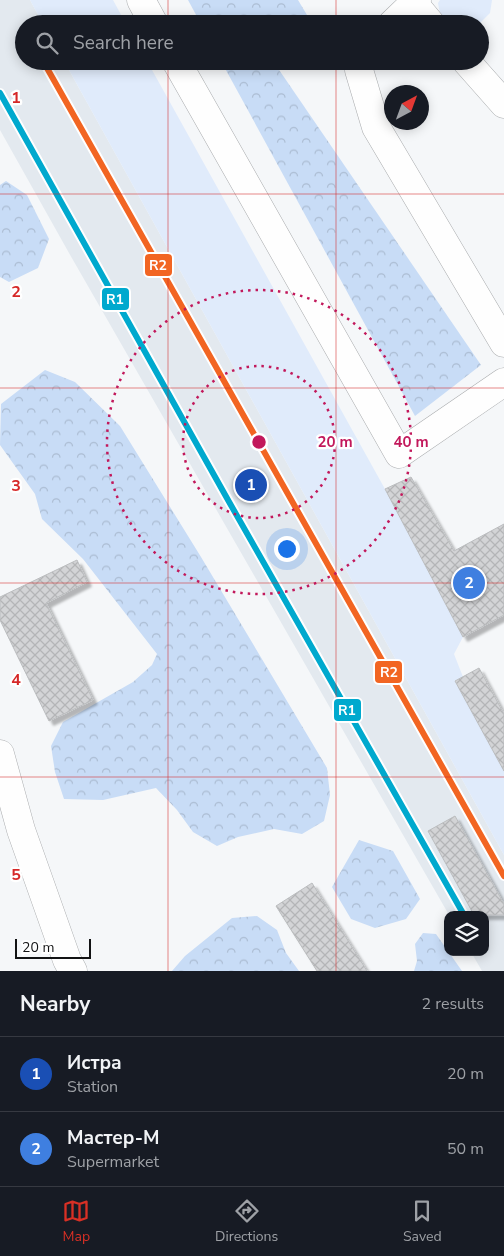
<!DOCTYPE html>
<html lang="en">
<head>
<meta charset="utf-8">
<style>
	body { margin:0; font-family:"Nunito Sans",sans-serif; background:#20242c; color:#f1f3f6 }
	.controls { position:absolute; right:15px; bottom:15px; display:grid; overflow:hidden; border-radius:10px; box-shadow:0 2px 12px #0003 }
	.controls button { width:45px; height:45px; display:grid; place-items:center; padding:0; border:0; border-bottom:1px solid #363941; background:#171b24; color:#f1f3f6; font:25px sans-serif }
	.compass { position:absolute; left:384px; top:85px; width:45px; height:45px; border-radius:50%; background:#171b24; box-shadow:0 2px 12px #0003; rotate:41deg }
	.scale { position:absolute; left:15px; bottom:12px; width:76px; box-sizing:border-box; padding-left:5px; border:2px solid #121314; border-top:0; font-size:14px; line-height:18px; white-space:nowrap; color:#121314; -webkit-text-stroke:4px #fff; paint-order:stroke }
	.you { position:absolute; left:286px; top:548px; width:18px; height:18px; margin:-12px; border:4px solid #fff; border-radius:50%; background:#1a73e8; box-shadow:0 0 0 8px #1a73e833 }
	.badge { display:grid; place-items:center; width:32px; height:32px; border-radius:50%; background:#d93025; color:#fff; font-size:16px; font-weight:700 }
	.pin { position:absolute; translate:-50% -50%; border:2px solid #fff; box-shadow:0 1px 5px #0006 }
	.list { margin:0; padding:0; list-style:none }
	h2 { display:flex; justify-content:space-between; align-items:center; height:65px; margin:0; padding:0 20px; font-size:21px }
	h2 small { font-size:16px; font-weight:400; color:#9ea1a6 }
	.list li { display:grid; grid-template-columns:32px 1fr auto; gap:15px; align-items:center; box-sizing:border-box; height:75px; padding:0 20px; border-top:1px solid #363941 }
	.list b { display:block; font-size:19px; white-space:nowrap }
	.list p { margin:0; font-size:16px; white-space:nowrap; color:#9ea1a6 }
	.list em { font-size:16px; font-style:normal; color:#9ea1a6 }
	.icon { flex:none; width:28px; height:28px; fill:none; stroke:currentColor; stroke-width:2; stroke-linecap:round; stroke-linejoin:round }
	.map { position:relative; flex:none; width:504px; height:971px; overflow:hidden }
	.search { position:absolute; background:#171b24; box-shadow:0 2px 12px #0003; left:15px; right:15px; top:15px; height:55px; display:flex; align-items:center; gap:12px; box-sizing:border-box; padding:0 18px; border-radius:28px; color:#9ea1a6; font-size:19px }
	.sheet { height:215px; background:#171b24 }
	nav { display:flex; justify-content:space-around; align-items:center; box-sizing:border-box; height:70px; border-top:1px solid #363941; background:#171b24; font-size:14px; color:#9ea1a6 }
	nav a { display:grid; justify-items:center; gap:2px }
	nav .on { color:#d93025 }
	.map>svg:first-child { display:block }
	.built { fill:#e3e9ef }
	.grass { fill:#e0ebfb }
	.forest { fill:url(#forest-crowns) }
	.building { fill:url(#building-cross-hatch); stroke:#bbbdbf; filter:url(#shadow) }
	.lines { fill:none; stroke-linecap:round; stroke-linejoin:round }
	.minor-casing { stroke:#aaacae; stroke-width:29 }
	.minor { stroke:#fefefe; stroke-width:28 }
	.rail-1-casing { stroke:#fff; stroke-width:10 }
	.rail-2-casing { stroke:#fff; stroke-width:10 }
	.rail-1 { stroke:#00a9ce; stroke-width:6 }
	.rail-2 { stroke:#f26522; stroke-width:6 }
	.grid { fill:none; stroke:#d62828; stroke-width:1; stroke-opacity:0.55 }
	.ring { fill:none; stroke:#c2185b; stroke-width:2.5; stroke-dasharray:2.5 5 }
	.grid-label { font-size:16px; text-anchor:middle; font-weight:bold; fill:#d62828; stroke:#fff; stroke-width:4.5; stroke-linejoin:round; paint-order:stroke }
	.centre { fill:#c2185b; stroke:#fff; stroke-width:2.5 }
	.ring-label { font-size:15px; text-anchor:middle; font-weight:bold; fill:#c2185b; stroke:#fff; stroke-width:4.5; stroke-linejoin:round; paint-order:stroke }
	.line-badge { stroke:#fff; stroke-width:2 }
	.badge-label { font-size:14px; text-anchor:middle; font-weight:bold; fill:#fff }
</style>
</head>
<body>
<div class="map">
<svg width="504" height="971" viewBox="0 0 504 971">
	<defs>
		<pattern id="forest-crowns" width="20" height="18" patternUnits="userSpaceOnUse" patternTransform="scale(1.25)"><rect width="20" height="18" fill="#c8dcf6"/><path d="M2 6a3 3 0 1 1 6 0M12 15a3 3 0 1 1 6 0" fill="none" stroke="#abbcd2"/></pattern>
		<pattern id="building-cross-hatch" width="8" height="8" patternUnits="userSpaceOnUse" patternTransform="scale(1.25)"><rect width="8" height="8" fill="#d3d4d6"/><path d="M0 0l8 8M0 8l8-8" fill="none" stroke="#b4b5b7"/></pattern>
		<filter id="shadow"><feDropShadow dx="4.5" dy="4.5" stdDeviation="1" flood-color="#0004"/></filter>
	</defs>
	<rect width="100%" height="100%" fill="#f5f7f9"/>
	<polygon class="built" points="0,0 30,0 43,24 24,24 24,61 64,61 504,855 504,971 482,971 471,952 485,952 485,915 449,915 69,253 0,130"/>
	<g class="grass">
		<polygon points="30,0 113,0 126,24 43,24"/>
		<polygon points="440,0 492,0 490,13 479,24 446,24 441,19 438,3"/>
		<polygon points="64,61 147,61 385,489 463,637 454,654 463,677 455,681 504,771 504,855"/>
	</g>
	<g class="forest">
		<polygon points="188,0 298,0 307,15 297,24 201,24"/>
		<polygon points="221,61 273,61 481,365 415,416"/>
		<polygon points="6,181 27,195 49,239 38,268 9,282 0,277 0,185"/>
		<polygon points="45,370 75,382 120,426 201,557 327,768 330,795 324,821 302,834 274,829 238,837 217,846 193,832 177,810 156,788 103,800 64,799 55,772 51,746 63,722 133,682 152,665 157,654 83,559 42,519 35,494 0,445 1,404"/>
		<polygon points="359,840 393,851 420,899 406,919 375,928 351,919 332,887"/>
		<polygon points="257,916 277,930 286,953 299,971 172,971 185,956 232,918"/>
		<polygon points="423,933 436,934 462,971 414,971 417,961 415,944"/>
	</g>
	<g class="building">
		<polygon points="411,477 454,551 504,524 504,615 463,637 385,489"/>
		<polygon points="77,560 87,582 46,603 93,700 49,721 0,620 0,597"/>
		<polygon points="479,668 504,714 504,771 455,681"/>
		<polygon points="455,816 504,904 504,915 474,915 428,831"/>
		<polygon points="312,883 367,971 317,971 276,906"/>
	</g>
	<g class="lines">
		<g class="minor-casing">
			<g id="minor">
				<polyline points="141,0 154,24"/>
				<polyline points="411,0 431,24"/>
				<polyline points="392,24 417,0"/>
				<polyline points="176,61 399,454 504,382"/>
				<polyline points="362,61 359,70 376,127 504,343"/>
				<polyline points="466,61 504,104"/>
				<polyline points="0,754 21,830 67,960 73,971"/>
			</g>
		</g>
		<use href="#minor" class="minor"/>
		<g class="rail-1-casing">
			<polyline id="rail-1" points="0,93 228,500 464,915"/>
		</g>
		<g class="rail-2-casing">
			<polyline id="rail-2" points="43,61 504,876"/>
		</g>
		<use href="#rail-1" class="rail-1"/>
		<use href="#rail-2" class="rail-2"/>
	</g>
	<path class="grid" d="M168,0v24M336,0v24M168,61v910M336,61v910M0,194h504M0,388h504M0,583h504M0,777h504"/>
	<g class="ring">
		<circle cx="259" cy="442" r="76"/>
		<circle cx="259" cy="442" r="152"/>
	</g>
	<g class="grid-label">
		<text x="16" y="103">1</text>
		<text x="16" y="297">2</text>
		<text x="16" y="491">3</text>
		<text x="16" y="685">4</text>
		<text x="16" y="880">5</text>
	</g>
	<circle cx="259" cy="442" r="8" class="centre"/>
	<g class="ring-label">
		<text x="335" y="447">20 m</text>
		<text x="411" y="447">40 m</text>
	</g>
	<g class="line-badge">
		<rect x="144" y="253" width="29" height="24" rx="5" fill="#f26522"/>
		<rect x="101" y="287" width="29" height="24" rx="5" fill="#00a9ce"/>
		<rect x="374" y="660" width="29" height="24" rx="5" fill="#f26522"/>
		<rect x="333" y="698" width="29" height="24" rx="5" fill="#00a9ce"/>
	</g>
	<g class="badge-label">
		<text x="158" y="270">R2</text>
		<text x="115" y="304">R1</text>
		<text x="389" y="677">R2</text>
		<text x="347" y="715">R1</text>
	</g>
</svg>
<div class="controls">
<button><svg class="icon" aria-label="layers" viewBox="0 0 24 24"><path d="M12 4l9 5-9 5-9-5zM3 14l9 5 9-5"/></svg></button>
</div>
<svg class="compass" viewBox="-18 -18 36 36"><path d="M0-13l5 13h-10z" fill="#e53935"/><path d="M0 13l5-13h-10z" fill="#9ea1a6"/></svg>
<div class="scale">20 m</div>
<div class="you"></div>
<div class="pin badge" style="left:251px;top:485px;background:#1a4fb4">1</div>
<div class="pin badge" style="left:469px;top:583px;background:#3f7fe0">2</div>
<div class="search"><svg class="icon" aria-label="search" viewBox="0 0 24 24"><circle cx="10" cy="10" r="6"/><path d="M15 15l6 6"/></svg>Search here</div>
</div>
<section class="sheet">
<h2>Nearby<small>2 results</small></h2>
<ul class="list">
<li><span class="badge" style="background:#1a4fb4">1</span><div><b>Истра</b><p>Station</p></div><em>20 m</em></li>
<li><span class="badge" style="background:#3f7fe0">2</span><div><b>Мастер-М</b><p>Supermarket</p></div><em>50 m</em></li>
</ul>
</section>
<nav>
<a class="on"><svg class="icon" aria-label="map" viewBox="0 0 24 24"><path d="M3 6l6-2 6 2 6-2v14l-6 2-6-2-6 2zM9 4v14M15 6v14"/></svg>Map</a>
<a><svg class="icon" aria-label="directions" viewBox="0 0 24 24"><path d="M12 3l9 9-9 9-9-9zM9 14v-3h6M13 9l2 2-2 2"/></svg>Directions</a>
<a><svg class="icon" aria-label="saved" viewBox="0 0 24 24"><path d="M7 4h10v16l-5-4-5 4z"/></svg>Saved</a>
</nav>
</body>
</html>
